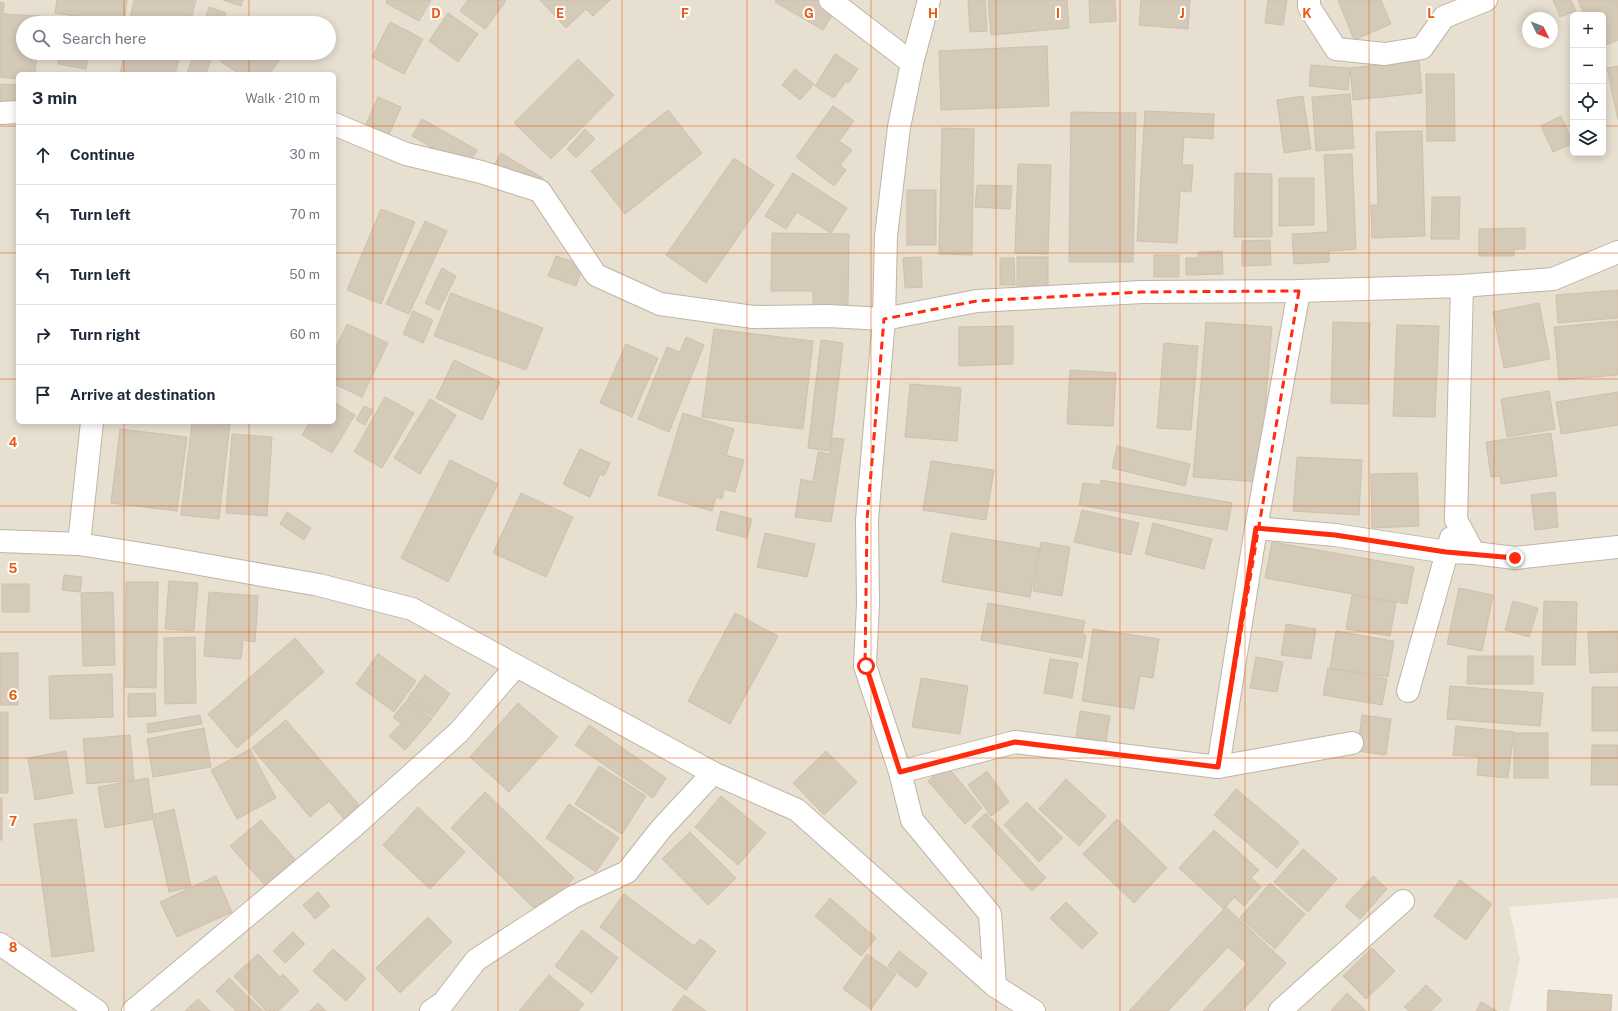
<!DOCTYPE html>
<html lang="en">
<head>
<meta charset="utf-8">
<style>
	body { margin:0; font-family:"Public Sans",sans-serif; background:#f6f6f7; color:#1f2937 }
	.controls { position:absolute; right:12px; top:12px; display:grid; overflow:hidden; border-radius:6px; box-shadow:0 2px 10px #0003 }
	.controls button { width:36px; height:36px; display:grid; place-items:center; padding:0; border:0; border-bottom:1px solid #e0e1e3; background:#fff; color:#1f2937; font:20px sans-serif }
	.compass { position:absolute; left:1522px; top:12px; width:36px; height:36px; border-radius:50%; background:#fff; box-shadow:0 2px 10px #0003; rotate:133deg }
	.stop { position:absolute; width:12px; height:12px; margin:-9px; border:3px solid #ff2b0e; border-radius:50%; background:#fff }
	.stop.end { background:#ff2b0e; border-color:#fff; box-shadow:0 1px 4px #0008 }
	.list { margin:0; padding:0; list-style:none }
	h2 { display:flex; justify-content:space-between; align-items:center; height:52px; margin:0; padding:0 16px; font-size:17px }
	h2 small { font-size:13px; font-weight:400; color:#747a83 }
	.list li { display:grid; grid-template-columns:26px 1fr auto; gap:12px; align-items:center; box-sizing:border-box; height:60px; padding:0 16px; border-top:1px solid #e0e1e3 }
	.list b { display:block; font-size:15px; white-space:nowrap }
	.list em { font-size:13px; font-style:normal; color:#747a83 }
	.icon { flex:none; width:22px; height:22px; fill:none; stroke:currentColor; stroke-width:2; stroke-linecap:round; stroke-linejoin:round }
	.map { position:relative; flex:none; width:1618px; height:1011px; overflow:hidden }
	.search { position:absolute; background:#fff; box-shadow:0 2px 10px #0003; left:16px; top:16px; width:320px; height:44px; display:flex; align-items:center; gap:10px; box-sizing:border-box; padding:0 14px; border-radius:22px; color:#747a83; font-size:15px }
	.panel { position:absolute; background:#fff; box-shadow:0 2px 10px #0003; left:16px; top:72px; width:320px; height:352px; border-radius:6px }
	.map>svg:first-child { display:block }
	.residential { fill:#e7dfd0; fill-rule:evenodd }
	.building { fill:#d5c9b8; stroke:#d0c0aa }
	.lines { fill:none; stroke-linecap:round; stroke-linejoin:round }
	.minor-casing { stroke:#bfb5a5; stroke-width:24 }
	.minor { stroke:#fff; stroke-width:22 }
	.route { stroke:#ff2b0e; stroke-width:5 }
	.marked { fill:none; stroke:#ff2b0e; stroke-width:3; stroke-dasharray:8 5; stroke-linejoin:round }
	.grid { fill:none; stroke:#e8590c; stroke-width:1; stroke-opacity:0.55 }
	.grid-label { font-size:13px; text-anchor:middle; font-weight:bold; fill:#e8590c; stroke:#fff; stroke-width:4; stroke-linejoin:round; paint-order:stroke }
</style>
</head>
<body>
<div class="map">
<svg width="1618" height="1011" viewBox="0 0 1618 1011">
	<rect width="100%" height="100%" fill="#f3ede3"/>
	<path class="residential" d="M0,0h1618v898l-109,9 11,52 -11,52h-1509zM1573,15h30v138h-30zM1528,18h24v24h-24zM23,23h306v30h-306zM18,74h316v348h-316z"/>
	<g class="building">
		<polygon points="57,0 127,0 124,23 55,13"/>
		<polygon points="134,0 196,0 190,23 129,23"/>
		<polygon points="223,0 243,0 241,6"/>
		<polygon points="387,0 431,0 419,21 386,3"/>
		<polygon points="468,0 504,0 506,1 485,29 460,11"/>
		<polygon points="540,0 610,0 593,16 586,9 566,28"/>
		<polygon points="776,0 823,0 837,8 823,30 775,2"/>
		<polygon points="968,0 985,0 987,31 970,32"/>
		<polygon points="988,0 1067,0 1069,28 991,35"/>
		<polygon points="1089,0 1115,0 1116,21 1090,23"/>
		<polygon points="1141,0 1190,0 1188,29 1139,25"/>
		<polygon points="1268,0 1287,0 1283,25 1265,23"/>
		<polygon points="1338,0 1381,0 1391,24 1354,40"/>
		<polygon points="1553,0 1571,0 1576,11 1560,17"/>
		<polygon points="1578,0 1618,0 1618,40 1603,46 1603,15 1584,15"/>
		<polygon points="0,2 4,3 3,14 40,16 39,23 23,23 23,53 37,53 35,74 18,74 18,79 0,77"/>
		<polygon points="209,7 226,13 223,23 204,23"/>
		<polygon points="448,13 478,34 458,62 429,41"/>
		<polygon points="390,22 423,39 404,74 372,57"/>
		<polygon points="1047,46 1049,106 941,110 939,51"/>
		<polygon points="59,53 88,53 86,69 58,64"/>
		<polygon points="124,53 181,53 175,74 120,74"/>
		<polygon points="194,53 213,53 206,74 187,74"/>
		<polygon points="226,53 284,53 270,74 239,74 220,61"/>
		<polygon points="835,54 858,69 848,83 846,81 834,98 815,86"/>
		<polygon points="578,59 614,95 551,159 514,123"/>
		<polygon points="1419,61 1422,93 1353,100 1350,68"/>
		<polygon points="1311,65 1350,68 1348,90 1309,86"/>
		<polygon points="1618,66 1618,120 1607,68"/>
		<polygon points="795,69 814,84 800,100 782,85"/>
		<polygon points="1426,74 1454,74 1455,141 1427,141"/>
		<polygon points="0,84 18,85 18,108 0,106"/>
		<polygon points="1350,94 1354,148 1316,151 1312,97"/>
		<polygon points="1303,96 1311,149 1284,153 1277,100"/>
		<polygon points="378,97 401,107 388,137 365,127"/>
		<polygon points="833,106 854,121 839,141 852,150 840,165 846,170 834,186 796,157"/>
		<polygon points="668,110 702,153 625,214 591,171"/>
		<polygon points="1145,111 1214,114 1213,139 1184,137 1182,165 1193,165 1191,192 1180,191 1177,243 1137,241"/>
		<polygon points="1071,112 1136,113 1133,262 1069,262"/>
		<polygon points="1561,116 1573,143 1553,152 1541,126"/>
		<polygon points="422,119 477,150 467,168 412,136"/>
		<polygon points="942,128 974,129 972,255 939,254"/>
		<polygon points="585,129 595,139 576,158 567,149"/>
		<polygon points="1422,131 1425,236 1372,238 1371,205 1378,205 1376,132"/>
		<polygon points="501,153 543,178 536,188 495,164"/>
		<polygon points="1352,154 1356,249 1329,251 1329,262 1294,264 1292,234 1328,232 1324,155"/>
		<polygon points="734,158 774,185 706,283 666,255"/>
		<polygon points="1018,164 1051,165 1048,254 1015,253"/>
		<polygon points="793,173 847,208 831,233 797,212 786,229 765,216"/>
		<polygon points="1235,173 1272,174 1272,237 1234,237"/>
		<polygon points="1279,178 1314,178 1314,225 1279,226"/>
		<polygon points="977,185 1012,186 1010,209 975,207"/>
		<rect x="907" y="190" width="29" height="55"/>
		<polygon points="1432,197 1460,197 1459,239 1431,239"/>
		<polygon points="381,209 415,222 381,304 347,290"/>
		<polygon points="425,221 447,231 409,314 386,304"/>
		<polygon points="1525,228 1525,249 1514,249 1514,256 1479,256 1479,229"/>
		<polygon points="772,233 849,234 848,308 813,308 813,291 771,291"/>
		<polygon points="1270,240 1271,265 1242,266 1242,241"/>
		<polygon points="1222,251 1223,274 1186,275 1186,258 1198,258 1198,252"/>
		<rect x="1154" y="255" width="25" height="22"/>
		<polygon points="556,256 583,265 576,286 548,276"/>
		<polygon points="921,257 922,287 905,288 903,258"/>
		<rect x="1017" y="257" width="31" height="31"/>
		<polygon points="1000,258 1014,258 1015,285 1000,285"/>
		<polygon points="442,268 456,276 439,310 425,303"/>
		<polygon points="1618,290 1618,318 1558,323 1556,295"/>
		<polygon points="451,293 543,328 526,370 434,336"/>
		<polygon points="1539,303 1550,359 1504,368 1493,312"/>
		<polygon points="413,311 433,320 423,343 403,334"/>
		<polygon points="1618,321 1618,375 1559,380 1554,327"/>
		<polygon points="1206,322 1272,327 1259,482 1193,477"/>
		<polygon points="1333,322 1370,323 1368,404 1331,403"/>
		<polygon points="347,324 388,343 362,397 334,384 334,351"/>
		<polygon points="1397,325 1439,326 1435,417 1393,416"/>
		<polygon points="1013,326 1013,364 959,366 959,327"/>
		<polygon points="714,329 813,341 803,429 702,417"/>
		<polygon points="686,337 704,345 669,432 638,419 667,347 680,352"/>
		<polygon points="821,340 843,343 830,451 808,448"/>
		<polygon points="1164,343 1198,346 1191,430 1157,428"/>
		<polygon points="626,344 658,358 632,417 600,403"/>
		<polygon points="454,360 500,382 482,420 436,398"/>
		<polygon points="1070,370 1116,373 1113,426 1067,424"/>
		<polygon points="910,384 961,388 957,441 905,437"/>
		<polygon points="1549,391 1555,429 1507,437 1501,399"/>
		<polygon points="1618,392 1618,425 1561,434 1556,402"/>
		<polygon points="385,397 414,413 382,468 354,452"/>
		<polygon points="430,399 456,415 420,474 394,458"/>
		<polygon points="334,402 355,415 332,453 302,435 310,422 334,422"/>
		<polygon points="364,406 373,410 365,425 356,420"/>
		<polygon points="683,413 734,429 726,455 744,460 735,492 724,489 722,499 716,497 712,511 658,495"/>
		<polygon points="192,422 230,424 219,519 181,515"/>
		<polygon points="120,429 187,437 177,511 111,503"/>
		<polygon points="1551,433 1557,476 1501,484 1500,476 1491,477 1486,442"/>
		<polygon points="232,434 272,437 267,516 226,513"/>
		<polygon points="832,438 844,439 831,522 795,517 801,479 813,482 818,452 830,454"/>
		<polygon points="1117,446 1190,464 1185,486 1112,468"/>
		<polygon points="580,449 610,463 604,476 600,474 590,497 563,484"/>
		<polygon points="1297,457 1362,460 1359,515 1293,511"/>
		<polygon points="450,460 498,484 448,582 401,558"/>
		<polygon points="931,461 994,470 986,520 923,510"/>
		<polygon points="1417,473 1419,526 1372,528 1371,474"/>
		<polygon points="1101,480 1232,503 1227,530 1079,505 1083,483 1100,485"/>
		<polygon points="1555,492 1558,527 1535,530 1531,495"/>
		<polygon points="521,493 573,517 546,577 493,553"/>
		<polygon points="1082,510 1139,523 1131,555 1074,542"/>
		<polygon points="721,511 752,519 747,538 716,530"/>
		<polygon points="287,512 311,528 304,540 280,524"/>
		<polygon points="1153,523 1212,539 1204,569 1145,554"/>
		<polygon points="765,533 815,544 807,577 757,567"/>
		<polygon points="951,533 1039,548 1030,597 942,582"/>
		<polygon points="1041,542 1070,547 1062,596 1033,591"/>
		<polygon points="1272,542 1414,567 1407,604 1265,578"/>
		<polygon points="64,575 82,577 80,592 62,590"/>
		<polygon points="169,581 198,583 194,631 165,629"/>
		<polygon points="126,582 158,582 156,688 125,687"/>
		<rect x="2" y="584" width="27" height="28"/>
		<polygon points="1459,588 1493,595 1482,651 1447,644"/>
		<polygon points="113,592 115,665 83,666 81,593"/>
		<polygon points="209,592 258,596 255,642 243,640 241,659 204,656"/>
		<polygon points="1352,595 1396,603 1390,636 1346,629"/>
		<polygon points="1513,601 1538,608 1529,637 1505,630"/>
		<polygon points="1544,601 1577,602 1575,665 1542,665"/>
		<polygon points="988,603 1085,621 1082,634 1086,635 1082,658 981,640"/>
		<polygon points="735,613 778,636 730,724 688,701"/>
		<polygon points="1286,624 1316,629 1311,659 1281,655"/>
		<polygon points="1093,629 1159,639 1153,678 1140,676 1134,709 1082,701"/>
		<polygon points="1336,631 1394,641 1388,677 1330,668"/>
		<polygon points="1618,631 1618,672 1590,673 1588,632"/>
		<polygon points="195,637 196,703 165,704 164,638"/>
		<polygon points="295,638 324,672 237,748 208,714"/>
		<rect x="0" y="653" width="18" height="52"/>
		<polygon points="378,654 416,681 394,712 356,684"/>
		<polygon points="1468,656 1533,656 1533,684 1467,684"/>
		<polygon points="1256,657 1283,662 1277,692 1250,688"/>
		<polygon points="1050,659 1078,663 1072,698 1044,693"/>
		<polygon points="1328,668 1387,679 1382,705 1323,695"/>
		<polygon points="112,674 113,717 50,719 49,676"/>
		<polygon points="425,675 450,694 433,717 408,698"/>
		<polygon points="921,678 968,686 960,734 912,727"/>
		<polygon points="1450,686 1543,693 1540,726 1447,719"/>
		<rect x="1592" y="687" width="26" height="44"/>
		<polygon points="155,693 156,716 128,717 128,694"/>
		<polygon points="408,699 432,719 405,750 389,736 401,724 393,717"/>
		<polygon points="518,703 558,737 509,792 470,757"/>
		<polygon points="1080,711 1110,716 1106,742 1076,738"/>
		<rect x="0" y="712" width="8" height="81"/>
		<polygon points="200,715 202,724 148,733 147,724"/>
		<polygon points="1362,715 1391,719 1386,755 1357,751"/>
		<polygon points="286,720 360,806 344,819 329,801 310,817 252,748"/>
		<polygon points="589,725 666,778 653,798 575,745"/>
		<polygon points="1456,726 1514,732 1508,778 1477,775 1479,757 1453,755"/>
		<polygon points="204,728 211,767 153,777 147,739"/>
		<rect x="1514" y="733" width="34" height="45"/>
		<polygon points="130,735 134,780 87,784 83,739"/>
		<polygon points="1592,745 1618,745 1618,785 1591,785"/>
		<polygon points="250,749 276,798 237,819 211,770"/>
		<polygon points="66,751 73,793 35,800 28,758"/>
		<polygon points="826,751 857,782 824,815 793,783"/>
		<polygon points="946,765 982,808 965,824 928,781"/>
		<polygon points="599,766 646,796 622,834 575,804"/>
		<polygon points="987,771 1009,802 991,816 968,785"/>
		<polygon points="148,778 154,819 105,828 98,787"/>
		<polygon points="1066,779 1106,816 1079,846 1039,809"/>
		<polygon points="1236,789 1299,842 1277,868 1214,815"/>
		<polygon points="485,792 574,878 540,914 451,828"/>
		<polygon points="721,796 766,833 738,865 695,827"/>
		<rect x="0" y="798" width="2" height="42"/>
		<polygon points="1027,802 1063,838 1039,862 1004,825"/>
		<polygon points="569,804 619,838 596,872 546,838"/>
		<polygon points="418,807 465,852 430,889 383,845"/>
		<polygon points="174,809 191,887 169,892 152,815"/>
		<polygon points="986,813 1046,878 1032,891 972,826"/>
		<polygon points="76,819 94,951 52,957 34,824"/>
		<polygon points="1117,819 1167,868 1134,903 1083,854"/>
		<polygon points="261,820 299,864 269,890 230,846"/>
		<polygon points="1214,830 1259,870 1251,878 1261,887 1244,906 1234,897 1224,909 1179,868"/>
		<polygon points="690,832 736,878 708,905 662,859"/>
		<polygon points="1303,849 1337,879 1308,912 1274,882"/>
		<polygon points="216,876 232,912 177,937 160,902"/>
		<polygon points="1373,876 1387,889 1360,919 1345,906"/>
		<polygon points="1460,880 1492,904 1466,940 1434,916"/>
		<polygon points="1270,883 1305,914 1275,949 1240,918"/>
		<polygon points="318,892 330,906 315,919 303,905"/>
		<polygon points="624,894 694,946 700,939 716,951 686,990 600,927"/>
		<polygon points="830,898 876,938 861,956 815,916"/>
		<polygon points="1066,902 1098,933 1082,949 1050,918"/>
		<polygon points="1226,907 1286,963 1242,1011 1203,1011 1247,964 1228,947 1168,1011 1129,1011"/>
		<polygon points="428,917 452,942 400,993 376,968"/>
		<polygon points="582,930 618,958 592,993 555,966"/>
		<polygon points="293,932 305,944 285,963 273,951"/>
		<polygon points="1372,948 1395,971 1366,999 1343,976"/>
		<polygon points="333,949 366,978 346,1001 313,971"/>
		<polygon points="899,951 927,973 917,988 888,966"/>
		<polygon points="258,954 280,977 283,974 299,991 278,1011 266,1011 234,976"/>
		<polygon points="867,954 896,974 871,1009 843,989"/>
		<polygon points="549,975 584,1004 578,1011 519,1011"/>
		<polygon points="229,978 263,1011 236,1011 216,991"/>
		<polygon points="1426,985 1442,1000 1431,1011 1409,1011 1404,1007"/>
		<polygon points="1548,990 1612,995 1611,1011 1547,1011"/>
		<polygon points="1347,993 1366,1011 1331,1011"/>
		<polygon points="684,995 706,1011 672,1011"/>
		<polygon points="198,999 210,1011 185,1011"/>
		<polygon points="1481,1002 1497,1011 1476,1011"/>
		<polygon points="318,1003 326,1011 310,1011"/>
	</g>
	<g class="lines">
		<g class="minor-casing">
			<g id="minor">
				<polyline points="830,0 912,63"/>
				<polyline points="929,0 912,63 899,127 886,236 884,319 867,520 868,603 865,666 900,772 912,820 990,914 995,986 1034,1011"/>
				<polyline points="1309,0 1309,7 1336,49 1385,54 1422,48 1444,17 1486,0"/>
				<polyline points="0,113 18,112"/>
				<polyline points="334,124 406,154 481,172 540,191 596,275 660,304 753,317 828,316 884,319 977,301 1142,292 1299,291 1462,286 1553,279 1618,252"/>
				<polyline points="1462,286 1456,520 1474,553 1515,558 1618,547"/>
				<polyline points="1256,528 1335,535 1447,552 1474,553"/>
				<polyline points="0,541 79,544 160,557 319,585 412,609 713,773 797,810 995,986"/>
				<polyline points="79,544 92,422"/>
				<polyline points="1408,691 1451,538"/>
				<polyline points="1218,767 1256,528 1299,291"/>
				<polyline points="900,772 1015,742 1218,767 1352,743"/>
				<polyline points="0,944 97,1011"/>
				<polyline points="133,1011 353,827 459,732 516,666"/>
				<polyline points="431,1011 443,1003 476,960 573,897 627,872 661,829 713,773"/>
				<polyline points="1280,1011 1403,901"/>
			</g>
		</g>
		<use href="#minor" class="minor"/>
	</g>
	<g class="lines">
		<polyline class="route" points="866,666 900,772 1015,742 1218,767 1256,528 1335,535 1446,552 1515,558"/>
	</g>
	<path class="marked" d="M1299,291l-81,476 -203,-25 -115,30 -35,-106 2,-146 17,-201 93,-18 165,-9z"/>
	<path class="grid" d="M124,0v23M249,0v23M373,0v1011M498,0v1011M622,0v1011M747,0v1011M871,0v1011M996,0v1011M1120,0v1011M1245,0v1011M1369,0v1011M1494,0v1011M124,53v21M249,53v21M0,126h18M334,126h1239M1603,126h15M0,253h18M334,253h1284M0,379h18M334,379h1284M124,422v589M249,422v589M0,506h1618M0,632h1618M0,758h1618M0,885h1618"/>
	<g class="grid-label">
		<text x="436" y="18">D</text>
		<text x="560" y="18">E</text>
		<text x="685" y="18">F</text>
		<text x="809" y="18">G</text>
		<text x="933" y="18">H</text>
		<text x="1058" y="18">I</text>
		<text x="1182" y="18">J</text>
		<text x="1307" y="18">K</text>
		<text x="1431" y="18">L</text>
		<text x="13" y="447">4</text>
		<text x="13" y="573">5</text>
		<text x="13" y="700">6</text>
		<text x="13" y="826">7</text>
		<text x="13" y="952">8</text>
	</g>
</svg>
<div class="controls">
<button>+</button>
<button>−</button>
<button><svg class="icon" aria-label="locate" viewBox="0 0 24 24"><circle cx="12" cy="12" r="6"/><path d="M12 2v4M12 18v4M2 12h4M18 12h4"/></svg></button>
<button><svg class="icon" aria-label="layers" viewBox="0 0 24 24"><path d="M12 4l9 5-9 5-9-5zM3 14l9 5 9-5"/></svg></button>
</div>
<svg class="compass" viewBox="-18 -18 36 36"><path d="M0-13l5 13h-10z" fill="#e53935"/><path d="M0 13l5-13h-10z" fill="#747a83"/></svg>
<div class="stop" style="left:866px;top:666px"></div>
<div class="stop end" style="left:1515px;top:558px"></div>
<div class="search"><svg class="icon" aria-label="search" viewBox="0 0 24 24"><circle cx="10" cy="10" r="6"/><path d="M15 15l6 6"/></svg>Search here</div>
<section class="panel">
<h2>3 min<small>Walk · 210 m</small></h2>
<ul class="list">
<li><svg class="icon" aria-label="ahead" viewBox="0 0 24 24"><path d="M12 20V5M6 11l6-6 6 6"/></svg><div><b>Continue</b></div><em>30 m</em></li>
<li><svg class="icon" aria-label="left" viewBox="0 0 24 24"><path d="M17 20v-9H6M10 6l-5 5 5 5"/></svg><div><b>Turn left</b></div><em>70 m</em></li>
<li><svg class="icon" aria-label="left" viewBox="0 0 24 24"><path d="M17 20v-9H6M10 6l-5 5 5 5"/></svg><div><b>Turn left</b></div><em>50 m</em></li>
<li><svg class="icon" aria-label="right" viewBox="0 0 24 24"><path d="M7 20v-9h11M14 6l5 5-5 5"/></svg><div><b>Turn right</b></div><em>60 m</em></li>
<li><svg class="icon" aria-label="arrive" viewBox="0 0 24 24"><path d="M6 21V4h12l-3 4 3 4H6"/></svg><div><b>Arrive at destination</b></div></li>
</ul>
</section>
</div>
</body>
</html>
